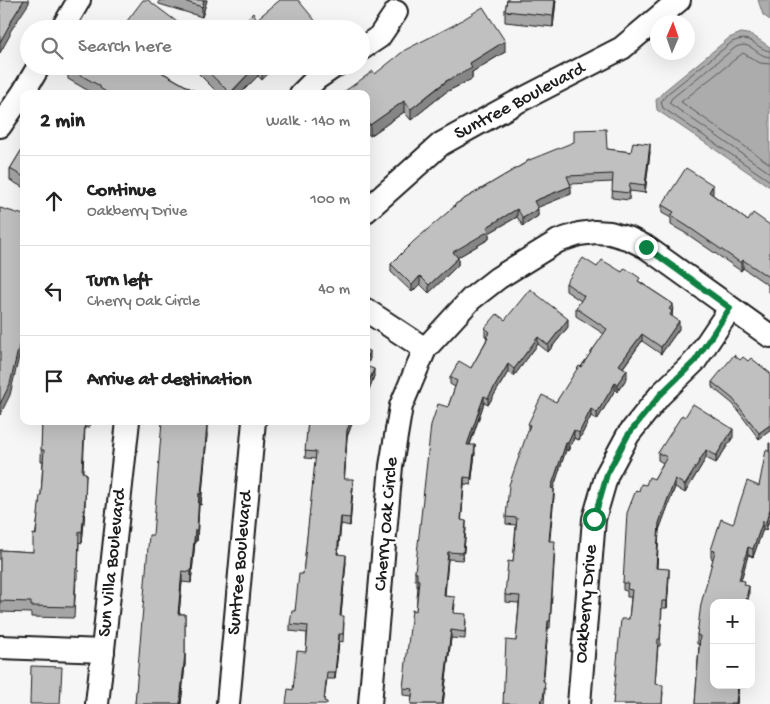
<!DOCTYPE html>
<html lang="en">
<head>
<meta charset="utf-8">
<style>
	body { margin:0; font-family:"Gochi Hand",sans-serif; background:#f6f6f6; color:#222 }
	.controls { position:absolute; right:15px; bottom:15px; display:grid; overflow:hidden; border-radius:10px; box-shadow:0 5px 20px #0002 }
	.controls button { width:45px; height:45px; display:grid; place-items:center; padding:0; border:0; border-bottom:1px solid #e0e0e0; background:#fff; color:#222; font:25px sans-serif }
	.compass { position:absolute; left:650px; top:15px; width:45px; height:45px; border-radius:50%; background:#fff; box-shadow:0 5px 20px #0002; rotate:2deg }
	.stop { position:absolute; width:15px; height:15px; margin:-11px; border:4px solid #0b8043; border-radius:50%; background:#fff }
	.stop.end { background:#0b8043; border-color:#fff; box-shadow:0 1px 5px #0008 }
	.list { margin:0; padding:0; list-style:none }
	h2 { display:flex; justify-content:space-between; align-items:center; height:65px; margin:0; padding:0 20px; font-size:21px }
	h2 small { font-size:16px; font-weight:400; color:#767676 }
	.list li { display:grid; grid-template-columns:32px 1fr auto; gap:15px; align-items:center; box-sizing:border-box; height:90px; padding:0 20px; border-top:1px solid #e0e0e0 }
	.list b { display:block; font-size:19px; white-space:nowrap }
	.list p { margin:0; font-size:16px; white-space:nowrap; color:#767676 }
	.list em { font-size:16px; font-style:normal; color:#767676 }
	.icon { flex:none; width:28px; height:28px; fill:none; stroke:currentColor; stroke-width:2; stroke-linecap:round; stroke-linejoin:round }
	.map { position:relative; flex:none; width:770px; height:704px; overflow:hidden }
	.search { position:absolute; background:#fff; box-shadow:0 5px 20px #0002; left:20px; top:20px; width:350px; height:55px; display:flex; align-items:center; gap:12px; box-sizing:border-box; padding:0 18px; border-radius:28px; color:#767676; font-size:19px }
	.panel { position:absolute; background:#fff; box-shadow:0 5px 20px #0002; left:20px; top:90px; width:350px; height:335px; border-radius:10px }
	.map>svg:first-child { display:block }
	.water { fill:#acacac; stroke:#727272 }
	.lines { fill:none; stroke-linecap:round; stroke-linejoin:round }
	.shore { stroke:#565656; stroke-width:1 }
	.minor-casing { stroke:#1c1c1c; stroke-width:26 }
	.minor { stroke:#fff; stroke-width:22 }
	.wall { fill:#a5a5a5; stroke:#1c1c1c }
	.shaded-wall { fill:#868686; stroke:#1c1c1c }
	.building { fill:#c0c0c0; stroke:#1c1c1c }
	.route { stroke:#0b8043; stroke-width:6 }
	.labels { text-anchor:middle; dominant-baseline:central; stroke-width:5; stroke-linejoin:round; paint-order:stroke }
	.street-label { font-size:19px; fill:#1c1c1c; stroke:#fff }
</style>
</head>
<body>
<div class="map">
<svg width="770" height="704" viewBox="0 0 770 704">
	<rect width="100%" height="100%" fill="#f6f6f6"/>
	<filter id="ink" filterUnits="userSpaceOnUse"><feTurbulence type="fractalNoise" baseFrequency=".02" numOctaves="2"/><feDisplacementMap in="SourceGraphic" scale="10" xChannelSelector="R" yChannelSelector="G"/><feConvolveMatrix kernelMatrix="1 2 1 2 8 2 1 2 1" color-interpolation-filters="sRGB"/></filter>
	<g filter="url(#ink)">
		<g class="water">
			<polygon points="758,0 770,0 770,20 763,15"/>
			<polygon points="741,33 752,35 770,47 770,187 657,110 656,100 664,91 729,38"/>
		</g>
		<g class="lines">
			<g class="shore">
				<path d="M770,51c-17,-3 -17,-18 -38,-9l-65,52 -6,8 2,6 107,73"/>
				<path d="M770,57c-15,-1 -18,-17 -34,-10l-64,51 -3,5 101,70"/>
				<polyline points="770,64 760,63 743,53 681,102 770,164"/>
			</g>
			<g class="minor-casing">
				<g id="minor">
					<polyline points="62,29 79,0"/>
					<polyline points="361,49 379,37 396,12"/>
					<polyline points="301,94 316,79 335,66"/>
					<polyline points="0,126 23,93 39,66"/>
					<polyline points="366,211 441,144 517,102 622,48 679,0"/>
					<polyline points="366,310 425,349"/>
					<polyline points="0,647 103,651"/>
					<polyline points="97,704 128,421"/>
					<polyline points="228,704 254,421"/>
					<polyline points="370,704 391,466 401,406 425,349 471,299 498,278 558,241 579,234 595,232 610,233 630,239 646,247 770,336"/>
					<polyline points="579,704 594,519 607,474 628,435 660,395 695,361 730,309"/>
				</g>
			</g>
			<use href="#minor" class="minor"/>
		</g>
		<g class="wall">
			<polygon points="159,0 207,0 202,17 159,4"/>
			<polygon points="507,0 556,0 553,27 505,22 505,11"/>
			<polygon points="505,52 472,72 472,79 446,92 411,120 404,112 370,136 367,132 366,94 375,74"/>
			<polygon points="69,66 164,66 160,71 200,94 94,94 68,79 68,68"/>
			<polygon points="198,66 276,66 262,80 258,76 240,94 219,94 198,73"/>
			<polygon points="24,146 24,188 10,180 10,169"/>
			<polygon points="607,149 631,152 650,152 645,193 630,191 629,200 612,198 613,182 570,184 571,194 537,207 538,216 523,226 517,217 489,233 489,239 458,257 458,265 429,293 420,284 412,292 391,272 391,264 454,207 454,205 527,162 527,161"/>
			<polygon points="713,193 712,194 748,221 770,225 770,293 768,292 768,285 743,268 741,271 687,234 671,225 671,218 662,213 662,205"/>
			<polygon points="597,267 622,272 640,282 673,304 672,317 679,329 661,354 642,341 623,368 627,378 617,392 615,390 597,420 591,416 579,440 574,438 568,451 566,450 553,489 554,496 549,541 555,549 550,628 548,628 543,681 545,689 544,704 503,704 516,641 519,603 505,602 505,595 513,562 516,525 506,524 506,517 528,431 528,424 556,402 604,334 576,316 576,308 581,301 566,291 566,283"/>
			<polygon points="505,320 568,327 548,352 538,344 514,376 508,372 488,405 484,403 470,445 475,453 471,485 464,484 461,520 466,528 463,560 448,559 445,596 455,604 454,613 466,621 465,639 451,638 443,704 411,704 412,696 403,695 403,688 416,611 418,587 417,587 417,580 415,580 415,572 448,407 455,387 450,384 450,377 471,368 486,341 487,337 485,336 485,328"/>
			<polygon points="366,350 370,358 367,366 374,376 368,392 366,391"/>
			<polygon points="740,360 748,361 770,373 759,439 733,404 712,387 712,382"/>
			<polygon points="685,417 733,437 716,463 706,458 685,493 675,487 659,530 657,568 669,576 667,608 662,608 660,646 658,646 655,684 663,692 662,704 613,704 629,619 631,597 627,597 627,591 623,590 623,583 639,491 654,479 663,463 658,460 658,453"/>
			<polygon points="42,421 90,421 89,428 85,427 83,472 85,510 82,543 79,542 78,579 76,579 74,618 31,617 31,613 0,612 0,550 33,552 41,495 43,461 41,461"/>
			<polygon points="308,421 353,421 347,437 344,479 353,487 350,526 341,524 338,555 346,562 341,616 344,623 343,642 339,641 335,679 327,679 324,701 293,690 306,652 307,633 290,631 290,624 295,611 303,574 316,459 305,458"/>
			<polygon points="205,423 207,435 201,505 199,504 197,541 195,541 191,583 182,582 179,614 185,614 185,664 181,704 135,704 153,535"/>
			<polygon points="769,443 770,443 770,517 766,530 763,529 753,557 748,555 741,580 745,585 749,595 747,603 714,603 739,685 737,704 695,704 699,644 697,644 697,635 713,559 711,558 711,550 733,524 759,486 769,451"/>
		</g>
		<g class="shaded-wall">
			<polygon points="24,0 29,0 29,3 10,32 10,35 0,53 0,42 9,24"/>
			<polygon points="204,0 207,0 202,17 202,7"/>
			<polygon points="555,0 556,0 553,27 553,16"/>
			<polygon points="318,24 318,29 312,29"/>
			<polygon points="505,41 505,52 472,72 472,79 446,92 411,120 411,109 470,63"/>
			<polygon points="155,66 164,66 154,79 154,68"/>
			<polygon points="256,66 258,66 258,76 240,94 230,94"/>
			<polygon points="265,66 276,66 262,80 262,69"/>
			<polygon points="404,101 404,112 370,136 370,125"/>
			<rect x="366" y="121" width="1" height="11"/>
			<polygon points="650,144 650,152 645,193 645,185"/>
			<polygon points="713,185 713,193 709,200 709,192"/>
			<polygon points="571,186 571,194 534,209 534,201"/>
			<polygon points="517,209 517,217 489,233 489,239 453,260 453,252 487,227"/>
			<polygon points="538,209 538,216 523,226 523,218"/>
			<polygon points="458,258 458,265 429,293 429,285"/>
			<polygon points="743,260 743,268 741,271 741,263"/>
			<polygon points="420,276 420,284 412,292 412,285"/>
			<polygon points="673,304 672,318 670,323 669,309"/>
			<polygon points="24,318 24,329 22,344 10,395 0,415 0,404"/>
			<polygon points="568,319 568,327 548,352 548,345"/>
			<polygon points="679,321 679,329 661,354 661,347"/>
			<polygon points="642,334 642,341 619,373 619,365"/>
			<polygon points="538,337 538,344 514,376 514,369"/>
			<polygon points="370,351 370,358 366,369 366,362"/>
			<polygon points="508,364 508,372 488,405 488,398"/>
			<polygon points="374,369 374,376 368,392 368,384"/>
			<polygon points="627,370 627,378 617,392 617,384"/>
			<polygon points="615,383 615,390 597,420 597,413"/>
			<polygon points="484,396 484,403 467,452 467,445"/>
			<polygon points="591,409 591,416 579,440 579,433"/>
			<polygon points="351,421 353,421 347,437 344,486 347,430"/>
			<polygon points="207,424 207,435 201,505 201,494"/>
			<polygon points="770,425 770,431 759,439 759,433"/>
			<polygon points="733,429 733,437 716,463 716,456"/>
			<polygon points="574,430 574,438 568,451 568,443"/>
			<polygon points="566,443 566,450 551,496 551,488"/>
			<polygon points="475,445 475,453 471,485 471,478"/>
			<polygon points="706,450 706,458 685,493 685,485"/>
			<polygon points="86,473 85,510 82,543 82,532"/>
			<polygon points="464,477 464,484 461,528 461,520"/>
			<polygon points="353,479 353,487 350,526 350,518"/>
			<polygon points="675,479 675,487 659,530 656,575 659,523"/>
			<polygon points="554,489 554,496 549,549 549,541"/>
			<polygon points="199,493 199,504 197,541 197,530"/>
			<polygon points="770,509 770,517 766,530 766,522"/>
			<polygon points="341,517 341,524 337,562 337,554"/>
			<polygon points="466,521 466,528 463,560 463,553"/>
			<polygon points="763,521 763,529 753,557 753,549"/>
			<polygon points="195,530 195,541 191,583 191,572"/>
			<polygon points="748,547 748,555 739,588 739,580"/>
			<polygon points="448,552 448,559 444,603 444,596"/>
			<polygon points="346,555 346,562 340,623 340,616"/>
			<polygon points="669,569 669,576 667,608 667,601"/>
			<polygon points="182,571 182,582 178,625 178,614"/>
			<polygon points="749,586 749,595 747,603 745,603"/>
			<polygon points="548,621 548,628 543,689 543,681"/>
			<polygon points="451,630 451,638 443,704 442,704"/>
			<polygon points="339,634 339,641 335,679 335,672"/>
			<polygon points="185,653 185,664 181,704 180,704"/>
			<polygon points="738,685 739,685 737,704 736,704"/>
		</g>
		<g class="building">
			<polygon points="0,0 24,0 9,24 10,24 0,42"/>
			<polygon points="143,0 148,0 185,28 184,29 121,29"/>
			<polygon points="181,0 204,0 202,7"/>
			<polygon points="280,0 298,0 318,24 312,29 236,29 253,13 257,19"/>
			<polygon points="507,0 555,0 553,16 505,11"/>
			<polygon points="483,7 505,41 470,63 472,68 446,81 411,109 404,101 370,125 367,121 366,121 366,94 341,94 373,71 375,74 405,50 454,25"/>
			<polygon points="69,66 155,66 154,68 200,94 109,94 100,88 100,86 68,68"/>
			<polygon points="202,66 256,66 230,93"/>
			<polygon points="606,129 607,149 631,152 633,142 650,144 645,185 630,183 629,193 612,191 613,174 567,176 571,186 534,201 538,209 523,218 517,209 487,227 489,231 453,252 458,258 429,285 420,276 412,285 391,264 414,241 455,206 454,205 527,162 527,161 574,142 574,130"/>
			<polygon points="24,146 24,177 10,169"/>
			<polygon points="686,168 713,185 709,192 748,221 753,213 770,225 770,278 743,260 741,263 687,226 671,216 674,212 662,205"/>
			<polygon points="0,208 24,215 24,318 22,333 10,384 0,404"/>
			<polygon points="583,258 597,267 602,260 622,272 625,268 640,278 638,281 673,304 669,309 672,311 670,315 679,321 661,347 642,334 619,365 627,370 617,384 615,383 597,413 591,409 579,433 574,430 568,443 566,443 551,488 554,489 549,541 555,541 550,621 548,621 543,681 545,682 543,699 542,699 541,704 503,704 506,640 516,641 520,596 505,595 508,561 513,562 517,518 506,517 509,485 530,425 528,424 542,395 556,402 579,366 581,367 607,329 576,308 584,296 566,283"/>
			<polygon points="530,289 568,319 548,345 538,337 514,369 508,364 488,398 484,396 467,445 475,445 471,478 464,477 461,520 466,521 463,553 448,552 444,596 455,597 453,613 466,614 465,632 451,630 442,704 411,704 413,689 403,688 412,610 416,611 419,580 417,579 417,573 415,572 431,425 438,404 448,407 457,381 450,377 459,361 471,368 488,338 486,337 490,332 485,328 497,314 505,320"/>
			<polygon points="366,350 370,351 366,362"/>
			<polygon points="734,355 740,360 743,357 748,361 751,358 770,373 770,425 759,433 733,399 712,382"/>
			<polygon points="366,366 374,369 368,384 366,384"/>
			<polygon points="693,404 733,429 716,456 706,450 685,485 675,479 659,523 656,568 669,569 667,601 662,601 660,639 658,639 655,684 663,685 662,704 613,704 621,619 629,619 632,590 627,589 628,583 623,583 627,513 636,490 639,491 641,484 646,485 649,477 654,479 667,457 658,453 682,415 685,417"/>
			<polygon points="42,421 85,421 82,472 86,473 85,499 82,532 79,531 78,568 76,568 74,607 31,606 31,602 0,601 0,550 33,552 33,534 36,535 40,495 41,495 44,450 41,450"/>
			<polygon points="162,421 203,421 203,423 207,424 204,462 201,494 199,493 197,530 195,530 191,572 182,571 178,614 185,614 185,653 180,704 135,704 149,535 153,535"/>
			<polygon points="308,421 351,421 347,430 344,479 353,479 350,518 341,517 337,554 346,555 340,616 344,616 343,634 339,634 335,672 327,672 324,701 327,702 327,704 286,704 288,689 293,690 297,651 306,652 308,626 290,624 292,611 295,611 299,574 303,574 316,452 305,451"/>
			<polygon points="766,450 770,452 770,509 766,522 763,521 753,549 748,547 739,580 745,581 744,585 749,586 745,603 714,603 714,685 738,685 736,703 730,703 730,704 695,704 700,636 697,635 701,604 715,551 711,550 721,519 733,524 747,481 759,486"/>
			<polygon points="31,666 62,667 60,704 30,704"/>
		</g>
	</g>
	<g class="lines" filter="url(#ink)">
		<polyline class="route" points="594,519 607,474 628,435 660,395 695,361 730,308 646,247"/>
	</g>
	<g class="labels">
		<g class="street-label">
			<text transform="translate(520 102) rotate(-28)">Suntree Boulevard</text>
			<text transform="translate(387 524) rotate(-85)">Cherry Oak Circle</text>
			<text transform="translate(113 563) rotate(-84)">Sun Villa Boulevard</text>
			<text transform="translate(241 563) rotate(-85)">Suntree Boulevard</text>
			<text transform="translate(587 604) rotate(-85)">Oakberry Drive</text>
		</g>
	</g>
</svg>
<div class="controls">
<button>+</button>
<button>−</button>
</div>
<svg class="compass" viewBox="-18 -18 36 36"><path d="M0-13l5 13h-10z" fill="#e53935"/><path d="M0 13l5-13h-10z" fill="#767676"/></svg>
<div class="stop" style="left:594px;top:519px"></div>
<div class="stop end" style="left:646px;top:247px"></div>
<div class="search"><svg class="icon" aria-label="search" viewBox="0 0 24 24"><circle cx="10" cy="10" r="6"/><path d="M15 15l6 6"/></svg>Search here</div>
<section class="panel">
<h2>2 min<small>Walk · 140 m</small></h2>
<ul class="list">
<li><svg class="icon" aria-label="ahead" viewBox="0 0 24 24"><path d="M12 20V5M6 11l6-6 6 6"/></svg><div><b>Continue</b><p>Oakberry Drive</p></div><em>100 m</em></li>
<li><svg class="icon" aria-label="left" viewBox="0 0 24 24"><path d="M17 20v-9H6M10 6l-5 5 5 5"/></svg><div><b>Turn left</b><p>Cherry Oak Circle</p></div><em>40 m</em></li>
<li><svg class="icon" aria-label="arrive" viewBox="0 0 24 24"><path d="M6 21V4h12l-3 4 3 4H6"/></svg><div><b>Arrive at destination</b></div></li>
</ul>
</section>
</div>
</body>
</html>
